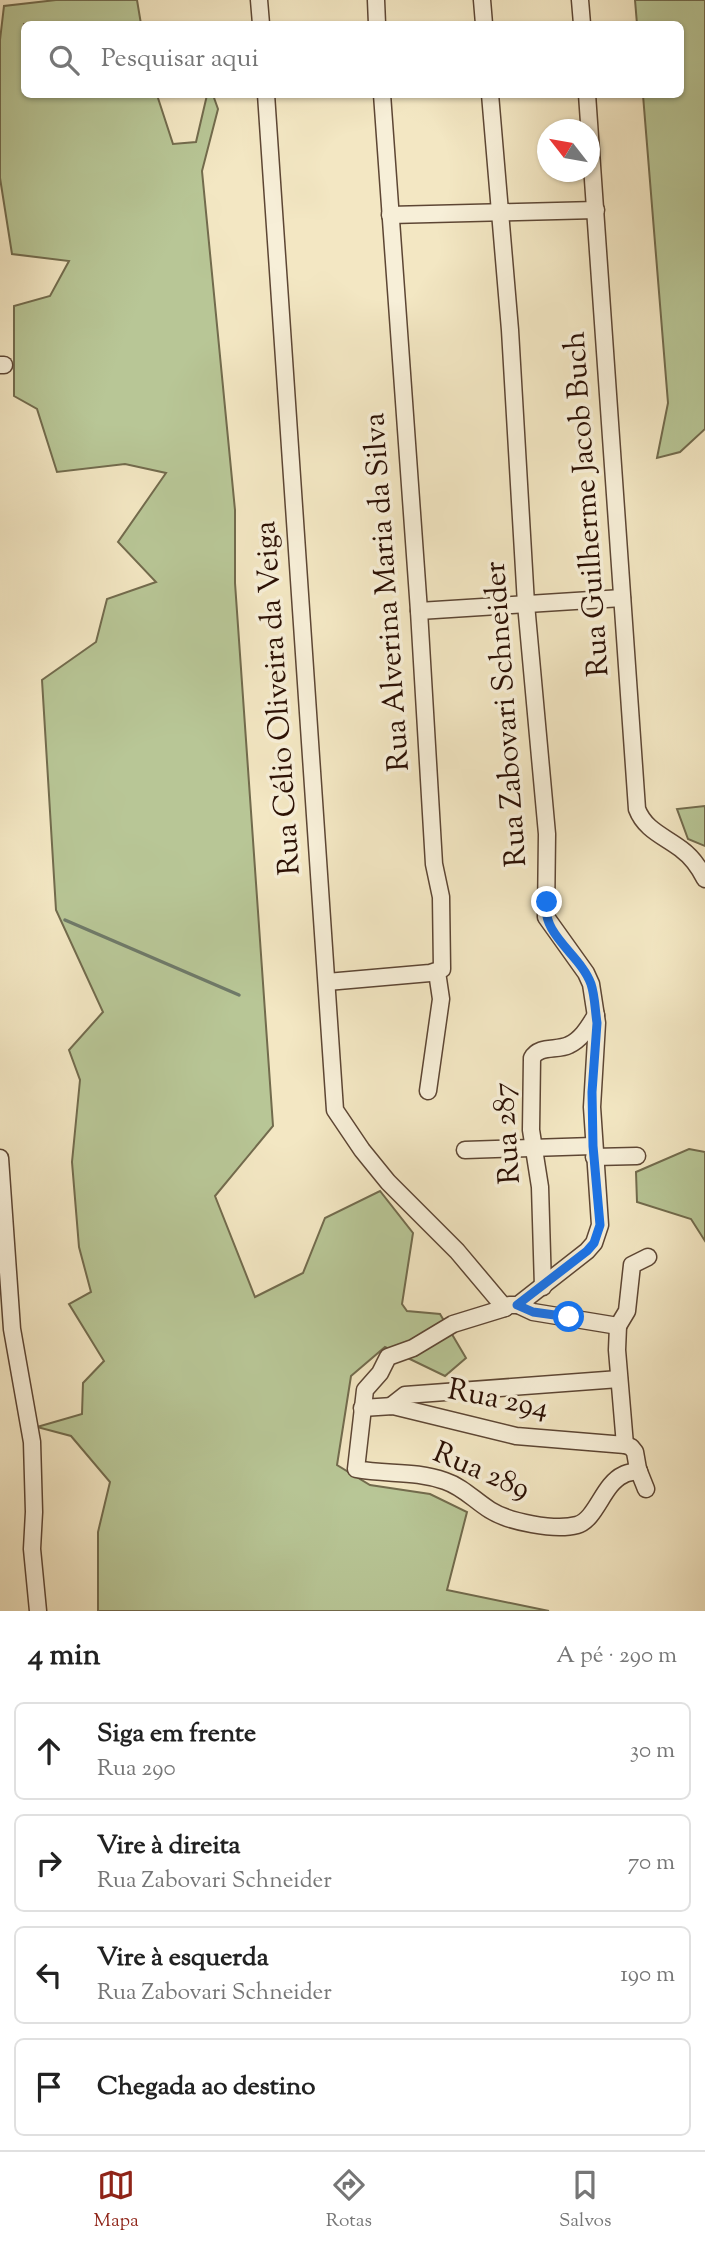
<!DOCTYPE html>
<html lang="pt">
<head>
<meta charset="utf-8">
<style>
	body { margin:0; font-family:"Sorts Mill Goudy",serif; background:#f2f2f2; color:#222 }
	.compass { position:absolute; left:537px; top:119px; width:63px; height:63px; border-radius:50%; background:#fff; box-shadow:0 2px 5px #0004; rotate:301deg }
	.stop { position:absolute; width:21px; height:21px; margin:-16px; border:5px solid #1a73e8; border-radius:50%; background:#fff }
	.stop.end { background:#1a73e8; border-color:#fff; box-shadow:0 2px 7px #0008 }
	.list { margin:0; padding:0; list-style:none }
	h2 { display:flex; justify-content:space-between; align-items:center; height:91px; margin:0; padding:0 28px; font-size:30px }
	h2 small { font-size:23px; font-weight:400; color:#767676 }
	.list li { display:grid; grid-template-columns:46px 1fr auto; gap:21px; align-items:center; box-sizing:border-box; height:98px; margin:0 14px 14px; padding:0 14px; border:2px solid #e0e0e0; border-radius:10px }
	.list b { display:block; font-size:26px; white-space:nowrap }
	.list p { margin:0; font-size:23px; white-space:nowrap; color:#767676 }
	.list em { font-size:23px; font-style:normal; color:#767676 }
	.icon { flex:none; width:38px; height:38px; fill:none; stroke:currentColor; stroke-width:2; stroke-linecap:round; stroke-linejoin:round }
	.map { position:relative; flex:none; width:705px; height:1611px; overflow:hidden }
	.search { position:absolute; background:#fff; box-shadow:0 2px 5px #0004; left:21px; right:21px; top:21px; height:77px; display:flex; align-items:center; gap:18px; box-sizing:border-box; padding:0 24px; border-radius:10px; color:#767676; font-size:26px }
	.sheet { height:539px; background:#fff }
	nav { display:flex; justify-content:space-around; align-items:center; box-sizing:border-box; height:98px; border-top:2px solid #e0e0e0; background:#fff; font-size:19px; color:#767676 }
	nav a { display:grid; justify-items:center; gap:4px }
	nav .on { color:#8f2418 }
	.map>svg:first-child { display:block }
	.green { fill:#b8c696; stroke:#726b4d; stroke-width:2 }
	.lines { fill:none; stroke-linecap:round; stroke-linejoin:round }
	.stream { stroke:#6f7a69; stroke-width:3.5 }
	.minor-casing { stroke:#5d4634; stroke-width:19 }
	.minor { stroke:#f7efd8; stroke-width:16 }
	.route { stroke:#1a73e8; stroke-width:9 }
	.labels { text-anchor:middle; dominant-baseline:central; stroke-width:7; stroke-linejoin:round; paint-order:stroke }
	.street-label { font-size:30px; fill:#2b1004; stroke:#f7efd8 }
</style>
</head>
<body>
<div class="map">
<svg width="705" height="1611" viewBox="0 0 705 1611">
	<rect width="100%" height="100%" fill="#f3e7c3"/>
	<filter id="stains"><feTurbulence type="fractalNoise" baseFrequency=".00286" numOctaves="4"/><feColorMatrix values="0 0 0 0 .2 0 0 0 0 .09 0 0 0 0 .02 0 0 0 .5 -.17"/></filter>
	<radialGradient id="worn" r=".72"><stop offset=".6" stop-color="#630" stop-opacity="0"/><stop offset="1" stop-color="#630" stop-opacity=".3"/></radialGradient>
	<g class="green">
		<polygon points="56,0 137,0 141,24 24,24 24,94 157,95 173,144 196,142 207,95 213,95 218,109 202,171 235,510 235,583 273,1126 215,1196 255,1297 303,1273 325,1218 380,1191 413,1233 402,1304 407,1311 440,1314 466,1358 445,1376 385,1347 351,1376 337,1465 370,1485 430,1494 467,1512 447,1590 549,1611 98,1611 98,1532 110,1482 71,1436 37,1427 82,1414 83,1383 104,1361 69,1304 91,1292 79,1247 72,1162 80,1080 69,1050 103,1012 56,910 42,680 96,642 107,599 156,582 118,542 166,473 125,464 57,472 37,409 14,396 14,306 50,296 69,261 12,254 0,178 0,40 4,6"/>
		<polygon points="635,0 705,0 705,429 680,452 657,458 668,403 643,95 680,94 680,24 637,24"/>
		<polygon points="705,806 705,846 688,839 677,809"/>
		<polygon points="689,1149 705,1152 705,1241 691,1219 637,1202 636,1172"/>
	</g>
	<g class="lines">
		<polyline class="stream" points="65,920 239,995"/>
		<g class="minor-casing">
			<g id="minor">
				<polyline points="259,0 261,24"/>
				<polyline points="376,0 377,24"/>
				<polyline points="482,0 484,24"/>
				<polyline points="580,0 582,24"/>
				<polyline points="266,94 335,1110 362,1150 388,1182 457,1251 505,1308"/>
				<path d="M490,94l20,236 16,274 21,230 -1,83 40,56 5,11 6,39 -5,84 8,118 -6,18 -7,8 -69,54h-9l-4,3 -52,16 -40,24 -25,9 -8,16 -15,17 -9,79c31,6 58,1 89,12 18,6 29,19 45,29 19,12 65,21 87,15 19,-5 26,-41 46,-50 5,-3 11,-3 16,-4"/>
				<path d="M587,94l50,715c8,21 27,27 44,40 11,8 18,18 24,30"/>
				<polyline points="390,215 596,210"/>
				<polyline points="0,365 4,365"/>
				<polyline points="419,611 622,598"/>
				<polyline points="327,982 430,973 442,969 441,897 434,864 419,611 382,94"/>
				<polyline points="428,1091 441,999 437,972"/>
				<polyline points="465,1150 593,1146"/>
				<polyline points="594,1157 637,1156"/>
				<polyline points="0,1158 12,1329 32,1442 34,1512 32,1549 38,1611"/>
				<path d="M543,1287l-3,-100 -9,-57 1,-72c7,-13 25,-7 37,-13 13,-6 20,-19 27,-30"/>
				<polyline points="518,1305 533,1312 618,1326 627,1311 632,1265 648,1257"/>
				<polyline points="618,1326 617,1350 625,1445"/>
				<polyline points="391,1406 405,1395 619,1379"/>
				<polyline points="362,1408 393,1406 516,1436 625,1445 631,1447 635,1452 638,1469 646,1489"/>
			</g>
		</g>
		<use href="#minor" class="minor"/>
	</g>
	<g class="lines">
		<path class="route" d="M547,902c-7,32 34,53 44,82 4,12 4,26 6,39l-5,69 1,54 7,79 -6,18 -7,8 -70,54 16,7 36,5"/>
	</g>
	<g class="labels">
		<g class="street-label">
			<text transform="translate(588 504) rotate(-94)">Rua Guilherme Jacob Buch</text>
			<text transform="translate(388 592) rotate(-94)">Rua Alverina Maria da Silva</text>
			<text transform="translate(279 698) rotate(-94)">Rua Célio Oliveira da Veiga</text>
			<text transform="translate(507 714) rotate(-94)">Rua Zabovari Schneider</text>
			<text transform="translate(508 1133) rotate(-94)">Rua 287</text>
			<text transform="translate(498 1400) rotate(11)">Rua 294</text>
			<text transform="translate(481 1472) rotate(23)">Rua 289</text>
		</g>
	</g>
	<rect width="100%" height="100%" filter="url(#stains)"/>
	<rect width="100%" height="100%" fill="url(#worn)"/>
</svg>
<svg class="compass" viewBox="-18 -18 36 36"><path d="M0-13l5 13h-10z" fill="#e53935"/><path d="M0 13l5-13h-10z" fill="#767676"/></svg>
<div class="stop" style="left:569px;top:1317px"></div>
<div class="stop end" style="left:547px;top:902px"></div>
<div class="search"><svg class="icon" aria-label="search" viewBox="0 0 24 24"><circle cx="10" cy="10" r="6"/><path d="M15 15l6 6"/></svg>Pesquisar aqui</div>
</div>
<section class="sheet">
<h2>4 min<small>A pé · 290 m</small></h2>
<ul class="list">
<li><svg class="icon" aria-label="ahead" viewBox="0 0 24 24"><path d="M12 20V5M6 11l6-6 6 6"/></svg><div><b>Siga em frente</b><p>Rua 290</p></div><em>30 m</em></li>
<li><svg class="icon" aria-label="right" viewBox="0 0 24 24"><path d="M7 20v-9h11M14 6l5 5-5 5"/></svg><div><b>Vire à direita</b><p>Rua Zabovari Schneider</p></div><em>70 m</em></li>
<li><svg class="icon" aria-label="left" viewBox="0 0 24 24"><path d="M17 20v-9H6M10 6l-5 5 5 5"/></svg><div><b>Vire à esquerda</b><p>Rua Zabovari Schneider</p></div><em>190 m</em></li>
<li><svg class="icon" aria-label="arrive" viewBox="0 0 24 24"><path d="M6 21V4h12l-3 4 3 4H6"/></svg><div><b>Chegada ao destino</b></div></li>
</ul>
</section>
<nav>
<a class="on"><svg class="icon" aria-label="map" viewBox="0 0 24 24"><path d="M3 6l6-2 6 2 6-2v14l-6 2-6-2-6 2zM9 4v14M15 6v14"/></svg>Mapa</a>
<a><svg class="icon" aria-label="directions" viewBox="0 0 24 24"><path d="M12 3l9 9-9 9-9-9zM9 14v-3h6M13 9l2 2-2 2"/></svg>Rotas</a>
<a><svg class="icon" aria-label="saved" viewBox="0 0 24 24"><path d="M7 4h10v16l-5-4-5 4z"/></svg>Salvos</a>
</nav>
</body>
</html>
